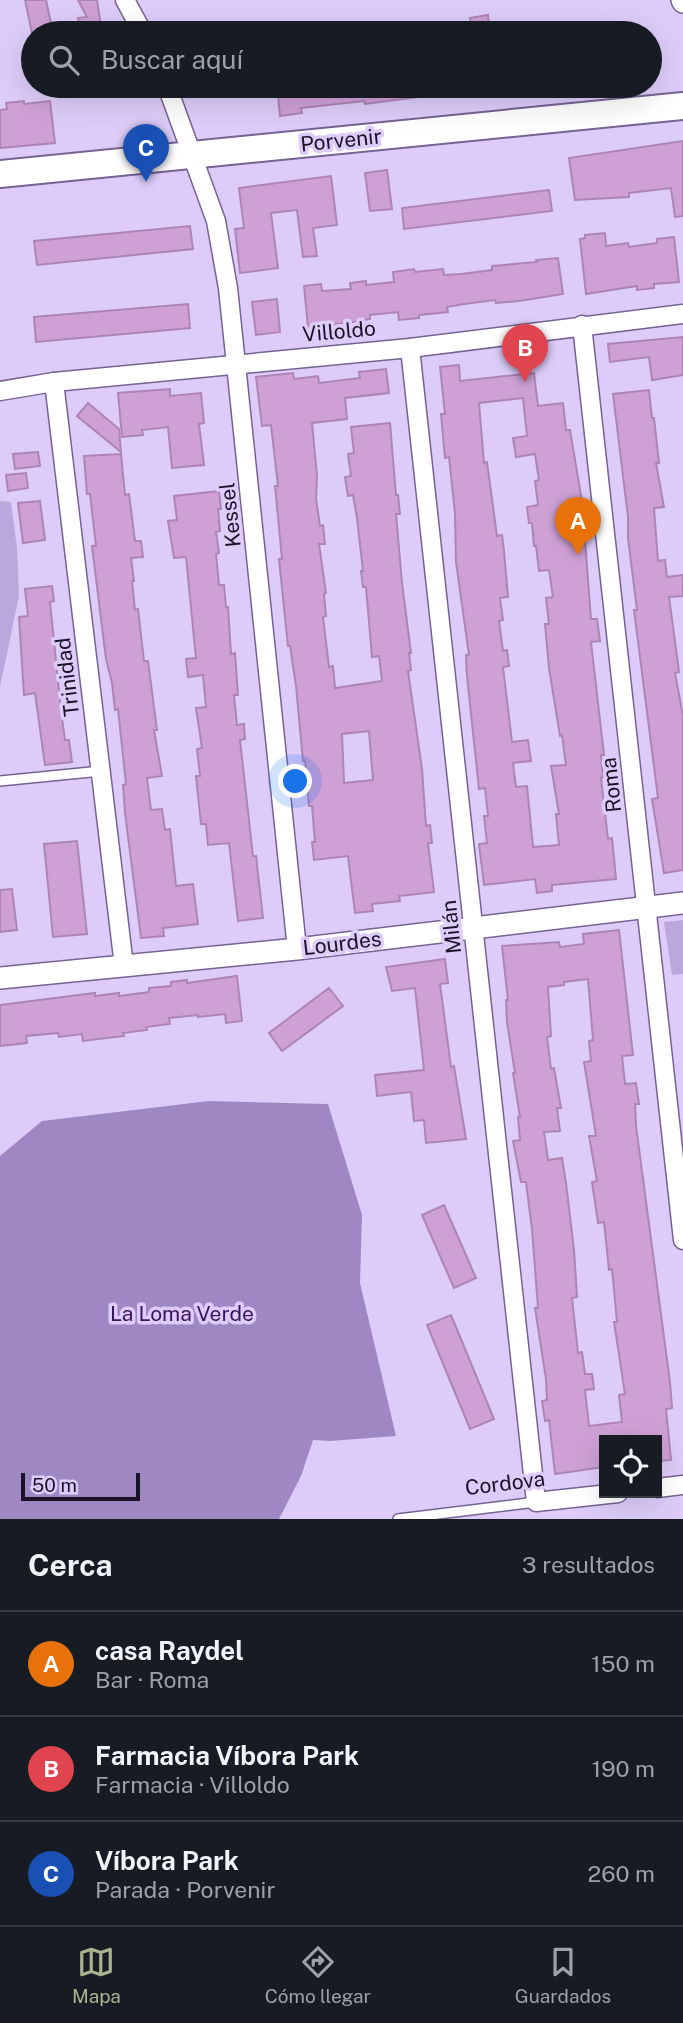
<!DOCTYPE html>
<html lang="es">
<head>
<meta charset="utf-8">
<style>
	body { margin:0; font-family:"Public Sans",sans-serif; background:#242831; color:#f1f3f6 }
	.controls { position:absolute; right:21px; bottom:21px; display:grid; overflow:hidden; border-radius:0px; box-shadow:0 7px 28px #0002 }
	.controls button { width:63px; height:63px; display:grid; place-items:center; padding:0; border:0; border-bottom:2px solid #363941; background:#171b24; color:#f1f3f6; font:35px sans-serif }
	.scale { position:absolute; left:21px; bottom:18px; width:119px; box-sizing:border-box; padding-left:7px; border:4px solid #1a1226; border-top:0; font-size:19px; line-height:24px; white-space:nowrap; color:#1a1226; -webkit-text-stroke:5px #ddccf9; paint-order:stroke }
	.you { position:absolute; left:296px; top:782px; width:24px; height:24px; margin:-18px; border:5px solid #fff; border-radius:50%; background:#1a73e8; box-shadow:0 0 0 10px #1a73e833 }
	.badge { display:grid; place-items:center; width:46px; height:46px; border-radius:50%; background:#a9b38e; color:#fff; font-size:23px; font-weight:700 }
	.pin { position:absolute; translate:-50% -58px; filter:drop-shadow(0 2px 4px #0008) }
	.pin::after { content:''; position:absolute; top:37px; width:24px; height:21px; background:inherit; clip-path:polygon(0 0,100% 0,50% 100%) }
	.list { margin:0; padding:0; list-style:none }
	h2 { display:flex; justify-content:space-between; align-items:center; height:91px; margin:0; padding:0 28px; font-size:30px }
	h2 small { font-size:23px; font-weight:400; color:#9ea1a6 }
	.list li { display:grid; grid-template-columns:46px 1fr auto; gap:21px; align-items:center; box-sizing:border-box; height:105px; padding:0 28px; border-top:2px solid #363941 }
	.list b { display:block; font-size:26px; white-space:nowrap }
	.list p { margin:0; font-size:23px; white-space:nowrap; color:#9ea1a6 }
	.list em { font-size:23px; font-style:normal; color:#9ea1a6 }
	.icon { flex:none; width:38px; height:38px; fill:none; stroke:currentColor; stroke-width:2; stroke-linecap:round; stroke-linejoin:round }
	.map { position:relative; flex:none; width:683px; height:1519px; overflow:hidden }
	.search { position:absolute; background:#171b24; box-shadow:0 7px 28px #0002; left:21px; right:21px; top:21px; height:77px; display:flex; align-items:center; gap:18px; box-sizing:border-box; padding:0 24px; border-radius:38px; color:#9ea1a6; font-size:26px }
	.sheet { height:406px; background:#171b24 }
	nav { display:flex; justify-content:space-around; align-items:center; box-sizing:border-box; height:98px; border-top:2px solid #363941; background:#171b24; font-size:19px; color:#9ea1a6 }
	nav a { display:grid; justify-items:center; gap:4px }
	nav .on { color:#a9b38e }
	.map>svg:first-child { display:block }
	.green { fill:#bca7dd }
	.forest { fill:#9f87c4 }
	.building { fill:#cfa0d6; stroke:#ad85b3; stroke-width:2; fill-rule:evenodd }
	.lines { fill:none; stroke-linecap:round; stroke-linejoin:round }
	.service-casing { stroke:#766294; stroke-width:12 }
	.minor-casing { stroke:#766294; stroke-width:21 }
	.tertiary-casing { stroke:#766294; stroke-width:24 }
	.primary-casing { stroke:#766294; stroke-width:30 }
	.service { stroke:#fff; stroke-width:9 }
	.minor { stroke:#fff; stroke-width:18 }
	.tertiary { stroke:#fff; stroke-width:21 }
	.primary { stroke:#fff; stroke-width:26 }
	.labels { text-anchor:middle; dominant-baseline:central; stroke-width:7; stroke-linejoin:round; paint-order:stroke }
	.street-label { font-size:21px; fill:#1a1226; stroke:#ddccf9 }
	.park-label { font-size:21px; fill:#3a155e; stroke:#ddccf9 }
</style>
</head>
<body>
<div class="map">
<svg width="683" height="1519" viewBox="0 0 683 1519">
	<rect width="100%" height="100%" fill="#ddccf9"/>
	<g class="green">
		<polygon points="0,501 11,502 17,548 19,596 0,687"/>
		<polygon points="683,920 683,974 672,975 664,922"/>
	</g>
	<polygon class="forest" points="209,1101 328,1104 362,1215 360,1283 396,1436 330,1441 313,1440 301,1476 279,1519 0,1519 0,1156 42,1121"/>
	<g class="building">
		<polygon points="25,0 46,0 53,33 32,33"/>
		<polygon points="78,0 97,0 102,33 81,33 78,18 87,17"/>
		<polygon points="488,15 490,33 472,33 470,18"/>
		<polygon points="277,86 441,86 442,94 365,104 364,101 301,108 302,113 280,116"/>
		<polygon points="24,101 24,104 50,101 55,143 0,148 0,110 7,109 6,103"/>
		<polygon points="683,141 683,216 675,217 671,188 629,193 629,197 575,200 569,158"/>
		<polygon points="387,170 392,209 370,211 365,173"/>
		<polygon points="331,176 337,225 313,228 317,256 303,257 297,210 271,213 278,268 240,273 235,229 244,228 239,188"/>
		<polygon points="549,190 552,211 404,229 402,208"/>
		<polygon points="190,226 193,249 37,265 34,241"/>
		<polygon points="605,233 606,246 628,243 629,247 657,243 657,239 674,237 679,282 654,284 654,288 637,290 637,286 586,294 580,239 585,238 585,235"/>
		<polygon points="558,258 563,294 519,301 496,303 495,300 464,304 447,307 448,312 419,315 419,318 399,320 398,312 370,315 370,319 348,323 308,327 304,286 321,284 322,291 351,289 350,283 366,281 366,285 394,282 393,272 414,269 415,272 443,269 444,275 461,274 492,270 492,266 537,262 536,260"/>
		<polygon points="277,299 280,332 256,335 252,302"/>
		<polygon points="188,304 190,328 36,342 34,317"/>
		<polygon points="683,337 683,375 652,380 649,357 610,362 608,344"/>
		<path d="M459,365l1,16 74,-8 4,33 25,-3 3,27h4l12,71 9,118h6l3,22 -9,1 13,113h-3l2,22 -2,1 7,61 4,-1 4,41 -64,6v6l-15,2 -2,-14 -51,6 -5,-41 8,-1 -3,-27h4l-3,-28 -6,1 -12,-113 -1,-21h3l-13,-93 -1,-49 -6,-56 -4,1 -4,-44h4l-5,-47zM523,398l4,38 -14,2 3,19 19,-3 4,26 -4,1 3,24 -11,2 2,16h3l2,23h2l3,25 10,-1 4,27 -7,1 3,26h-4l4,44 11,68 2,-1 4,30 -15,1 8,48h-3l3,31 -26,2 -6,-61 -11,1 -3,-24 18,-2 -3,-21 -16,2 -9,-75 6,-1 -2,-16 -4,1 -4,-30 4,-1 -3,-22 8,-1 -4,-46 -2,-16 -5,1 -10,-74 -3,1 -5,-60z"/>
		<path d="M386,369l3,24 -44,5 2,21 -35,4 5,53 -1,23 4,27 3,-1 2,19h-6l7,49 -2,1 2,22 -3,1 6,50 4,-1 2,22 47,-7 -3,-25 -7,1 -6,-70h-3l-2,-16h2l-6,-53 -4,-23 -5,1 -3,-19 6,-1 -3,-22 6,-1 -3,-26 39,-4 6,72h2l2,19h-4l6,69 9,70h-2l2,17 -3,1 14,98 4,57 4,-1 2,18h-4l6,49 -35,4 1,5 -28,3 1,7 -18,2 -7,-57 -34,4 -2,-18h3l-3,-36h-3l-4,-46 -2,1 -7,-75 -6,-40h-2l-9,-87h3l-7,-73h3l-7,-61 -9,1 -6,-49 37,-4 1,6 24,-3 1,7 41,-5 -1,-6zM369,731l4,49 -29,3 -2,-49z"/>
		<polygon points="170,389 170,396 201,393 204,423 199,424 204,465 172,468 168,427 142,430 143,435 122,437 118,393"/>
		<polygon points="649,390 652,418 654,418 659,463 656,463 664,507 654,508 658,561 665,560 667,577 683,575 683,596 669,597 679,672 675,673 683,716 683,870 664,873 652,799 658,798 634,610 637,610 628,538 628,517 613,394"/>
		<polygon points="88,403 119,429 121,452 77,416"/>
		<polygon points="38,452 40,466 15,469 13,454"/>
		<polygon points="121,454 125,495 129,494 135,541 141,541 143,557 131,558 134,581 132,581 135,610 138,609 144,661 148,661 157,730 154,730 162,776 147,778 151,810 162,809 165,830 170,829 176,886 193,884 198,924 163,928 164,936 141,938 125,813 123,785 126,784 118,709 115,710 112,683 106,659 92,546 96,546 90,494 87,494 84,456"/>
		<polygon points="26,473 28,488 8,491 6,475"/>
		<polygon points="219,491 221,509 218,509 220,531 216,532 219,553 216,554 219,585 224,585 226,607 228,607 231,654 235,653 238,695 234,695 237,725 244,724 245,739 240,740 253,856 256,856 263,918 238,921 229,843 208,845 206,824 201,824 196,776 200,776 197,749 202,748 196,708 206,707 203,675 188,677 186,659 196,658 186,557 174,558 168,521 177,520 174,496"/>
		<polygon points="40,501 45,540 23,543 18,503"/>
		<polygon points="52,586 54,601 50,602 61,711 65,740 69,740 72,762 45,765 35,693 24,695 19,617 28,616 25,589"/>
		<polygon points="77,841 87,934 53,937 44,844"/>
		<polygon points="12,889 17,930 0,932 0,890"/>
		<path d="M619,930l14,125 -11,1 3,28 11,-1 3,21h-4l1,22 34,256 2,26 -6,1 5,51 -14,1v-21h-53v27l-49,7 -6,-54 -4,1 -3,-20 5,-1 -1,-21 -11,-71h3l-6,-79 -6,-47h-5l-8,-41 7,-1 -2,-23h2l-7,-44h2l-8,-51 -1,-22h2l-6,-54 57,-4 1,5 24,-3 -1,-10zM588,979l5,61 -4,1 2,20 -7,1 12,74h-7l8,45 -5,1 6,41 6,-1 5,48 3,-1 5,53h-3l11,72 -6,1 3,27 -33,4 -4,-36 9,-1 -2,-15h-7l-3,-22 -4,1 -6,-55 5,-1 -3,-47 -8,-67 -4,-25 -14,2 -4,-28 16,-1 -3,-23h4l-7,-40 -3,1 -4,-32 4,-1 -3,-49 16,-2v-3z"/>
		<polygon points="445,959 448,983 440,984 451,1067 454,1066 466,1139 426,1143 424,1120 414,1121 411,1092 377,1096 375,1075 424,1070 415,988 392,991 386,967"/>
		<polygon points="237,976 242,1021 226,1023 225,1014 198,1017 198,1015 169,1018 170,1024 146,1027 147,1030 123,1033 124,1036 83,1041 82,1034 59,1037 58,1033 26,1036 27,1043 0,1046 0,1005 95,993 95,996 119,993 119,996 149,992 149,988 171,986 171,982 187,980 187,983"/>
		<polygon points="329,988 343,1006 282,1051 269,1033"/>
		<polygon points="444,1205 476,1278 454,1288 422,1215"/>
		<polygon points="451,1315 494,1419 470,1429 427,1325"/>
	</g>
	<g class="lines">
		<g class="service-casing">
			<g id="service">
				<polyline points="0,781 101,771"/>
				<polyline points="398,1519 536,1502"/>
			</g>
		</g>
		<g class="minor-casing">
			<g id="minor">
				<polyline points="125,0 143,33"/>
				<polyline points="167,86 216,221 228,288 297,949"/>
				<polyline points="582,325 683,1240"/>
				<polyline points="410,348 536,1502 618,1493"/>
				<polyline points="54,382 124,966"/>
				<polyline points="0,391 54,382 410,348 683,314"/>
				<polyline points="657,1488 683,1485"/>
			</g>
		</g>
		<g class="tertiary-casing">
			<g id="tertiary">
				<polyline points="682,0 683,2"/>
				<polyline points="0,978 297,949 683,903"/>
			</g>
		</g>
		<g class="primary-casing">
			<polyline id="primary" points="0,174 683,106"/>
		</g>
		<use href="#service" class="service"/>
		<use href="#minor" class="minor"/>
		<use href="#tertiary" class="tertiary"/>
		<use href="#primary" class="primary"/>
	</g>
	<g class="labels">
		<g class="street-label">
			<text transform="translate(341 140) rotate(-6)">Porvenir</text>
			<text transform="translate(339 331) rotate(-5)">Villoldo</text>
			<text transform="translate(230 515) rotate(-96)">Kessel</text>
			<text transform="translate(67 677) rotate(-97)">Trinidad</text>
			<text transform="translate(611 785) rotate(-96)">Roma</text>
			<text transform="translate(451 927) rotate(-96)">Milán</text>
			<text transform="translate(342 943) rotate(-7)">Lourdes</text>
			<text transform="translate(505 1483) rotate(-7)">Cordova</text>
		</g>
		<g class="park-label">
			<text x="182" y="1313">La Loma Verde</text>
		</g>
	</g>
</svg>
<div class="controls">
<button><svg class="icon" aria-label="locate" viewBox="0 0 24 24"><circle cx="12" cy="12" r="6"/><path d="M12 2v4M12 18v4M2 12h4M18 12h4"/></svg></button>
</div>
<div class="scale">50 m</div>
<div class="you"></div>
<div class="pin badge" style="left:578px;top:555px;background:#e8710a">A</div>
<div class="pin badge" style="left:525px;top:382px;background:#e0444e">B</div>
<div class="pin badge" style="left:146px;top:182px;background:#1a4fb4">C</div>
<div class="search"><svg class="icon" aria-label="search" viewBox="0 0 24 24"><circle cx="10" cy="10" r="6"/><path d="M15 15l6 6"/></svg>Buscar aquí</div>
</div>
<section class="sheet">
<h2>Cerca<small>3 resultados</small></h2>
<ul class="list">
<li><span class="badge" style="background:#e8710a">A</span><div><b>casa Raydel</b><p>Bar · Roma</p></div><em>150 m</em></li>
<li><span class="badge" style="background:#e0444e">B</span><div><b>Farmacia Víbora Park</b><p>Farmacia · Villoldo</p></div><em>190 m</em></li>
<li><span class="badge" style="background:#1a4fb4">C</span><div><b>Víbora Park</b><p>Parada · Porvenir</p></div><em>260 m</em></li>
</ul>
</section>
<nav>
<a class="on"><svg class="icon" aria-label="map" viewBox="0 0 24 24"><path d="M3 6l6-2 6 2 6-2v14l-6 2-6-2-6 2zM9 4v14M15 6v14"/></svg>Mapa</a>
<a><svg class="icon" aria-label="directions" viewBox="0 0 24 24"><path d="M12 3l9 9-9 9-9-9zM9 14v-3h6M13 9l2 2-2 2"/></svg>Cómo llegar</a>
<a><svg class="icon" aria-label="saved" viewBox="0 0 24 24"><path d="M7 4h10v16l-5-4-5 4z"/></svg>Guardados</a>
</nav>
</body>
</html>
